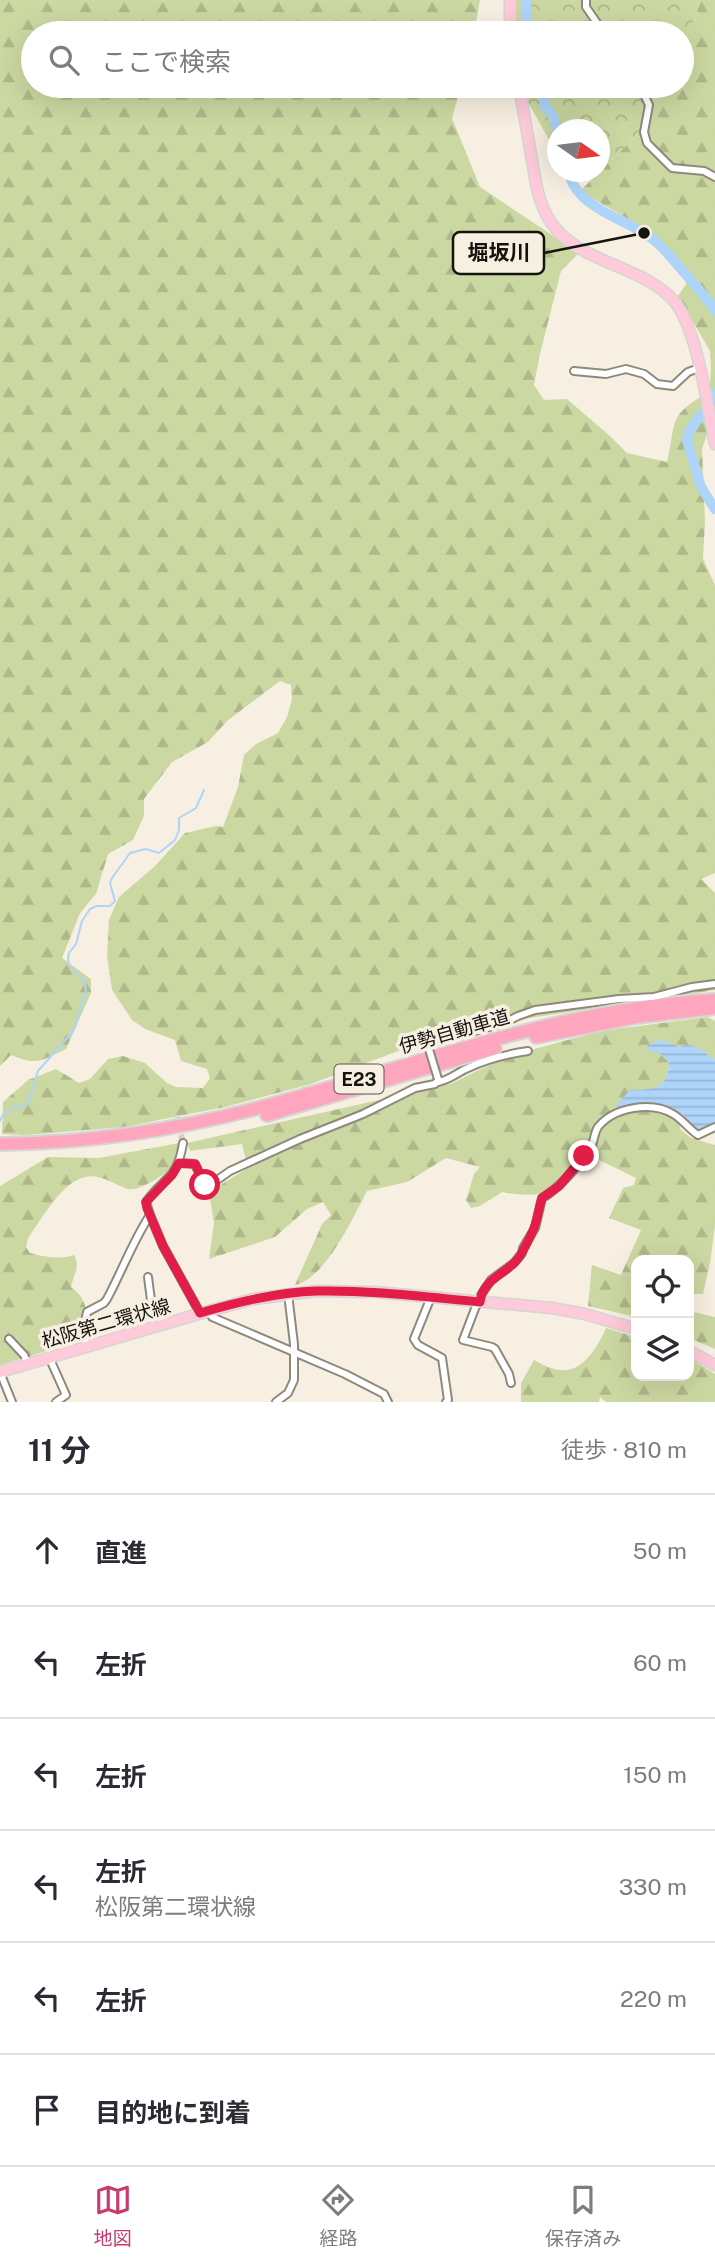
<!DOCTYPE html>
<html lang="ja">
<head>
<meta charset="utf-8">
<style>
	body { margin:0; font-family:"Public Sans","Noto Sans JP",sans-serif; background:#f2f2f3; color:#2b2b33 }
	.controls { position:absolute; right:21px; bottom:21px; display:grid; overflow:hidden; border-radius:14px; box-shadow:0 7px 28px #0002 }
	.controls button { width:63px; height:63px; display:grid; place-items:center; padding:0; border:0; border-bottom:2px solid #e1e1e2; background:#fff; color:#2b2b33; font:35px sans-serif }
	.compass { position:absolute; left:547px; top:119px; width:63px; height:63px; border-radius:50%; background:#fff; box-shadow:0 7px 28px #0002; rotate:104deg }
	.stop { position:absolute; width:21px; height:21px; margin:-16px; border:5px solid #e11d48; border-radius:50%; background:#fff }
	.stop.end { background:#e11d48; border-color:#fff; box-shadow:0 2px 7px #0008 }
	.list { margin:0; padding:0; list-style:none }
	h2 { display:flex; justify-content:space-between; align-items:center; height:91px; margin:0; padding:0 28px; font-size:30px }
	h2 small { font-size:23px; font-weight:400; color:#7c7c81 }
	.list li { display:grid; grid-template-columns:46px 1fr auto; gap:21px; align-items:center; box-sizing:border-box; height:112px; padding:0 28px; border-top:2px solid #e1e1e2 }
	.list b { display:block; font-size:26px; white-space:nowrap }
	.list p { margin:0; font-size:23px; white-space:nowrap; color:#7c7c81 }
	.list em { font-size:23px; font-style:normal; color:#7c7c81 }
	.icon { flex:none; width:38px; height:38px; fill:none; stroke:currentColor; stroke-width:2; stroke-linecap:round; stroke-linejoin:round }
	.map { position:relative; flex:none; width:715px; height:1402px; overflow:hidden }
	.search { position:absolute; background:#fff; box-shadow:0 7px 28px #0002; left:21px; right:21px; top:21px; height:77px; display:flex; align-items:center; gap:18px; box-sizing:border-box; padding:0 24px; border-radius:38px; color:#7c7c81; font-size:26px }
	.sheet { height:763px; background:#fff }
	nav { display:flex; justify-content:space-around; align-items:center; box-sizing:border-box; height:98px; border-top:2px solid #e1e1e2; background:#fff; font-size:19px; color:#7c7c81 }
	nav a { display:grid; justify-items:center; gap:4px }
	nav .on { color:#c73b70 }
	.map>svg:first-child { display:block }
	.forest { fill:url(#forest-firs) }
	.park { fill:url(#park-crowns) }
	.water { fill:url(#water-rules) }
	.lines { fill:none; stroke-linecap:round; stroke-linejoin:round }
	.stream { stroke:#aed4f9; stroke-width:2 }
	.river { stroke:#aed4f9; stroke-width:10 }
	.minor-tunnel { stroke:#d5cfc2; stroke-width:6; stroke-dasharray:6 3; stroke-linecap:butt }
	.minor-casing { stroke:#8f897c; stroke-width:10 }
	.primary-casing { stroke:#d5d5d4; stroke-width:13 }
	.motorway-casing { stroke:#d5d5d4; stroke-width:16 }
	.minor { stroke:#fff; stroke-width:6 }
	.primary { stroke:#ffcad9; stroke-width:10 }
	.motorway { stroke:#ffa6bf; stroke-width:12 }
	.minor-bridge-casing { stroke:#8f897c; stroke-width:10; stroke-linecap:butt }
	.minor-bridge { stroke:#fff; stroke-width:6 }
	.route { stroke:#e11d48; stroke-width:9 }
	.labels { text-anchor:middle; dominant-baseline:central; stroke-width:7; stroke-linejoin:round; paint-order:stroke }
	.shield { fill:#f7f0e2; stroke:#59554e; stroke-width:2 }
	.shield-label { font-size:18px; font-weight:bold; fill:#15130e }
	.street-label { font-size:19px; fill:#15130e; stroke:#f7f0e2 }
	.leader { fill:none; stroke:#15130e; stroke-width:2.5 }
	.callout-dot { fill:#15130e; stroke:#f7f0e2; stroke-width:2.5 }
	.callout { fill:#f7f0e2; stroke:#15130e; stroke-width:2.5 }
	.callout-label { font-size:21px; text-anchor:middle; font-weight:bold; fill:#15130e }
</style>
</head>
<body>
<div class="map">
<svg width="715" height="1402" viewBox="0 0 715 1402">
	<defs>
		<pattern id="forest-firs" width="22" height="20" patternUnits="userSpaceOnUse" patternTransform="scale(1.75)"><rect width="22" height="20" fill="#ccd8a2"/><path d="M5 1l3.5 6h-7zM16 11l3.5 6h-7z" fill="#aeb88a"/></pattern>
		<pattern id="park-crowns" width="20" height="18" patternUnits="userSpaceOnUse" patternTransform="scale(1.75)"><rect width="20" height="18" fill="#ccd8a2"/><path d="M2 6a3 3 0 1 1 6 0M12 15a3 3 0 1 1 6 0" fill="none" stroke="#aeb88a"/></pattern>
		<pattern id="water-rules" width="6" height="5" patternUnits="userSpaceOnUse" patternTransform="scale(1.75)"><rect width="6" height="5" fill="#aed4f9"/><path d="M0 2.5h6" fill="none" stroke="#95b5d4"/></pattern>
	</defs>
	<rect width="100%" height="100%" fill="#f7f0e2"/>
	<g class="forest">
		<path d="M0,0h480l-6,33h-441v53h428l-9,32 28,69 99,66 -18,18 -21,83 -6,31 10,15 23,-1 44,38 16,16 40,9c10,-42 0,-46 42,-70l2,-22 -1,-19 -32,-55 14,-21 -38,-41 -74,-43 58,-57 24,-48h20v-41l15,-31 1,-14h17v412l-13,37 3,72 -2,38 12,26v288l-14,6 14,14v97l-259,39 -145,55 -86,23 -101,20 -99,8 -23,-1 1,-32 25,-22 28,-11 23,14 11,-4 18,-20 15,-3 22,7 22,20 9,4 27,1 7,-10 -3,-9 -26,-8 -6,-21 -30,-11 -13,-9 -20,-30 -5,-34 2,-36 10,-23 36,-31 30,-33 31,-7 7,1 15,-40 6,-32 12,-11 22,-11 9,-16 5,-18 -1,-14 -11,-4 -53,40 -19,21 -36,20 -28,37v17l-11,24 -25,14 -12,40 -16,19 -18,45 29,21v14l-25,56c-26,12 -28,17 -55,6l-11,11z"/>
		<path d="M708,1017l7,4v39c-11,-9 -21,-17 -36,-12l-11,-6 -9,11 10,9c-1,28 -16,28 -39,28l10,15 38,8 4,1 -2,15 11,9 24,7v81l-5,37 -7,31h-8l-6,2v-36h-53v57l-48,-11 4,-41 29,10 20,-45 -32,-12 14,-30 11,-3 2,-7 -49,-24c-34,31 -34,48 -85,38l-22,14 -9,2 -5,-8 8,-26 6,-7 -34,-9 -39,24 -40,9c-14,27 -42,88 -72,94l27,-61 9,-9 -8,-13 -16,7 -32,28 -66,22 5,-36 -5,-31 39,-24 -6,-24 -52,7 -3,-8 263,-59 58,-28 93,-25z"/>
		<path d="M179,1143c-2,9 -3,18 -9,25 -6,8 -33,24 -42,21 -17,-5 -28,-17 -46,-11 -22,7 -41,42 -54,60l-2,9 4,6c15,4 29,7 44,2 7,11 -1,21 -3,32 18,12 18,33 15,52l-86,26v-179l48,-29 51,1z"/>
		<polygon points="689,1311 715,1317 715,1349 689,1338"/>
		<path d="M606,1328l30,9v39h53v-18l26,16v28h-109l-6,-5 -1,5h-78v-19l13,-23c6,3 13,7 20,9 27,8 43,-21 52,-41z"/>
	</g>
	<g class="park">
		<polygon points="510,0 698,0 697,14 682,45 682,33 510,33"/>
		<polygon points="519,86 662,86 638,134 600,171 600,130 558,130 557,154"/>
	</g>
	<path class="water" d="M659,1040l9,2 11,5c14,-6 25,5 36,13v62l-19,10c-4,-5 -9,-14 -14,-18 -11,-7 -49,-8 -63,-6l-3,-3 14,-15c24,-1 38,0 39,-28l-10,-9 -12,-3v-4z"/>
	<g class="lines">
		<path class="stream" d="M0,1121c5,-16 17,-11 28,-18l10,-32 36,-41 12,-39 -1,-9 -16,-18 -1,-6 1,-5 7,-9 6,-23 8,-12 7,-3h13l5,-5 -5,-18 2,-5 18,-25 16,-4 13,4 16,-13 4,-10v-12l17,-10 8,-18"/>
		<g class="river">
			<polyline points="526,0 527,33"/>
			<polyline points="544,86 544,105 553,116 558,132"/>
			<path d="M569,172c6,37 60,47 86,69 12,10 22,24 33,36 10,12 19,21 27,34"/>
			<path d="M715,394c-6,18 -26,28 -28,46l14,47 14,22"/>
		</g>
		<polyline class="minor-tunnel" points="177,1117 183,1143"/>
		<g class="minor-casing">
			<g id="minor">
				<polyline points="586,0 586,7 604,33"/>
				<polyline points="640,86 649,105 644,132 647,143 672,168 704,171 715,177"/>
				<polyline points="574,371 606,374 626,369 644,374 657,384 673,386 688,372 699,368"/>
				<polyline points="428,1046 431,1043 504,1023 518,1016 535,1010 619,999 654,997 692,987 715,984"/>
				<path d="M438,1082c12,-2 20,-10 30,-14 20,-9 39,-14 60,-17"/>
				<polyline points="179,1163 195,1164 205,1185 210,1185 230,1171 300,1139 363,1114 415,1088 435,1084 438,1079"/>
				<polyline points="150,1215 163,1246 200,1313"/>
				<polyline points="148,1277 152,1308 164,1324"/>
				<polyline points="431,1297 414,1339 418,1345 442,1358 448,1400 446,1402"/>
				<polyline points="209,1311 212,1317 345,1374 384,1394 388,1402"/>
				<polyline points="9,1339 24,1355 28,1364"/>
				<path d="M87,1347l-4,-16 4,-19 17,-9 3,-4c15,-28 26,-58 43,-84l-4,-13c19,-27 31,-21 37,-59"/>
				<polyline points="49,1357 66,1395 56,1402"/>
				<polyline points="0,1372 12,1402"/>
				<path d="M511,1383l-2,-9 -14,-25 -3,-2 -29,-7 13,-34 4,-4 1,-7 10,-15 23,-17 8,-10 1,-5 12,-20 7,-30c17,-9 38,-34 49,-51 3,-5 3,-14 7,-20 16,-20 54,-26 75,-13 9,5 16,15 25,21l17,-8"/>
				<polyline points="276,1402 288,1393 294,1380 294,1344 288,1294"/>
			</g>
		</g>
		<g class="primary-casing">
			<g id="primary">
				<polyline points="510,33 510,0"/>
				<path d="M519,86c4,23 8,45 12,68 4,24 6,46 19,67 26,42 93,44 124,80 24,29 33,105 41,143"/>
				<polyline points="689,1351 715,1365"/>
				<polyline points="0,1372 209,1311 253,1299 315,1291 375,1292 552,1308 585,1314 636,1329"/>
			</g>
		</g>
		<g class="motorway-casing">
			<g id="motorway">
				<polyline points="536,1037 636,1017 715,1008"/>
				<polyline points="267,1115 495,1048"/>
				<path d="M0,1144c89,-1 176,-14 262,-37 150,-40 297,-99 453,-107"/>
			</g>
		</g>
		<use href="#minor" class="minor"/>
		<use href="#primary" class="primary"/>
		<use href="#motorway" class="motorway"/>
		<g class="minor-bridge-casing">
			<polyline id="minor-bridge" points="428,1046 438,1079"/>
		</g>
		<use href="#minor-bridge" class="minor-bridge"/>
	</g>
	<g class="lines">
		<path class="route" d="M205,1185l-10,-21 -16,-1 -7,12 -26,27 1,6 16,38 37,67c37,-11 78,-21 117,-22 55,-1 109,6 163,11 3,-25 29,-28 40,-46 5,-9 12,-21 15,-31 3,-9 4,-18 7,-27l17,-12 25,-30"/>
	</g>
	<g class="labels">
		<rect class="shield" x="334.5" y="1064.5" width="49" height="29" rx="5"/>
		<g class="shield-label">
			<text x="359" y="1079">E23</text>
		</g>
		<g class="street-label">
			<text transform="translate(454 1031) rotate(-16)">伊勢自動車道</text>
			<text transform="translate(106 1323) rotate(-16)">松阪第二環状線</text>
		</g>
	</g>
	<path class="leader" d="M644 233L544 253"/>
	<circle class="callout-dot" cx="644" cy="233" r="7"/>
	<rect class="callout" x="453" y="232" width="91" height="42" rx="7"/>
	<g class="callout-label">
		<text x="499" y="260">堀坂川</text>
	</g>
</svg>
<div class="controls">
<button><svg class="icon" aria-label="locate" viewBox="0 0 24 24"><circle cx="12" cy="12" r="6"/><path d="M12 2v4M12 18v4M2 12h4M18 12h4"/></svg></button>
<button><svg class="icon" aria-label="layers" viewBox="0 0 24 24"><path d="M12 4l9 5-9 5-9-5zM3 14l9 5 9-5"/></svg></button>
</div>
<svg class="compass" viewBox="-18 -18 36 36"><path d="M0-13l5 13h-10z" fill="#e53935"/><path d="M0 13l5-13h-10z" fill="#7c7c81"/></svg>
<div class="stop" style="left:205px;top:1185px"></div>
<div class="stop end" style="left:584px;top:1156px"></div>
<div class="search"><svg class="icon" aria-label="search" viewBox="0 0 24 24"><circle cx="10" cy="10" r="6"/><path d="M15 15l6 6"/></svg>ここで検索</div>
</div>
<section class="sheet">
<h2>11 分<small>徒歩 · 810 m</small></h2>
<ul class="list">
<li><svg class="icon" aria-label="ahead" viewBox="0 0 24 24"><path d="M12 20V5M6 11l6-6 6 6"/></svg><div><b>直進</b></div><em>50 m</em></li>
<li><svg class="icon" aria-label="left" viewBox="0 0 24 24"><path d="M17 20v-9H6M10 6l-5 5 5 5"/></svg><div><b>左折</b></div><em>60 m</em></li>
<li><svg class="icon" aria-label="left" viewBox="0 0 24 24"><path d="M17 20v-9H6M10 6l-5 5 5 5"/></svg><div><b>左折</b></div><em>150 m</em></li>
<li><svg class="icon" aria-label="left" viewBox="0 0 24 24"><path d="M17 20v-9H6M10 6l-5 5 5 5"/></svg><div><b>左折</b><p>松阪第二環状線</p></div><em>330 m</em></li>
<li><svg class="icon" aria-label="left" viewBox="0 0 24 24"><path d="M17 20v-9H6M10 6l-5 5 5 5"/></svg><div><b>左折</b></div><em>220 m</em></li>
<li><svg class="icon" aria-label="arrive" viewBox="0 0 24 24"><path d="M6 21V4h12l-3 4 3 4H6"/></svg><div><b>目的地に到着</b></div></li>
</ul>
</section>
<nav>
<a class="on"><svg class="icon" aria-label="map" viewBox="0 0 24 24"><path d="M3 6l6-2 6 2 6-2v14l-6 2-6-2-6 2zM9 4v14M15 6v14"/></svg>地図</a>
<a><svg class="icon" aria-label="directions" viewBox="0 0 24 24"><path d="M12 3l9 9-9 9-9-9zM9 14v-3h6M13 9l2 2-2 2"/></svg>経路</a>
<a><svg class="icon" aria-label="saved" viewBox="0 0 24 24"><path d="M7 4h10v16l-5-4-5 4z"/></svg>保存済み</a>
</nav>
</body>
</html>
